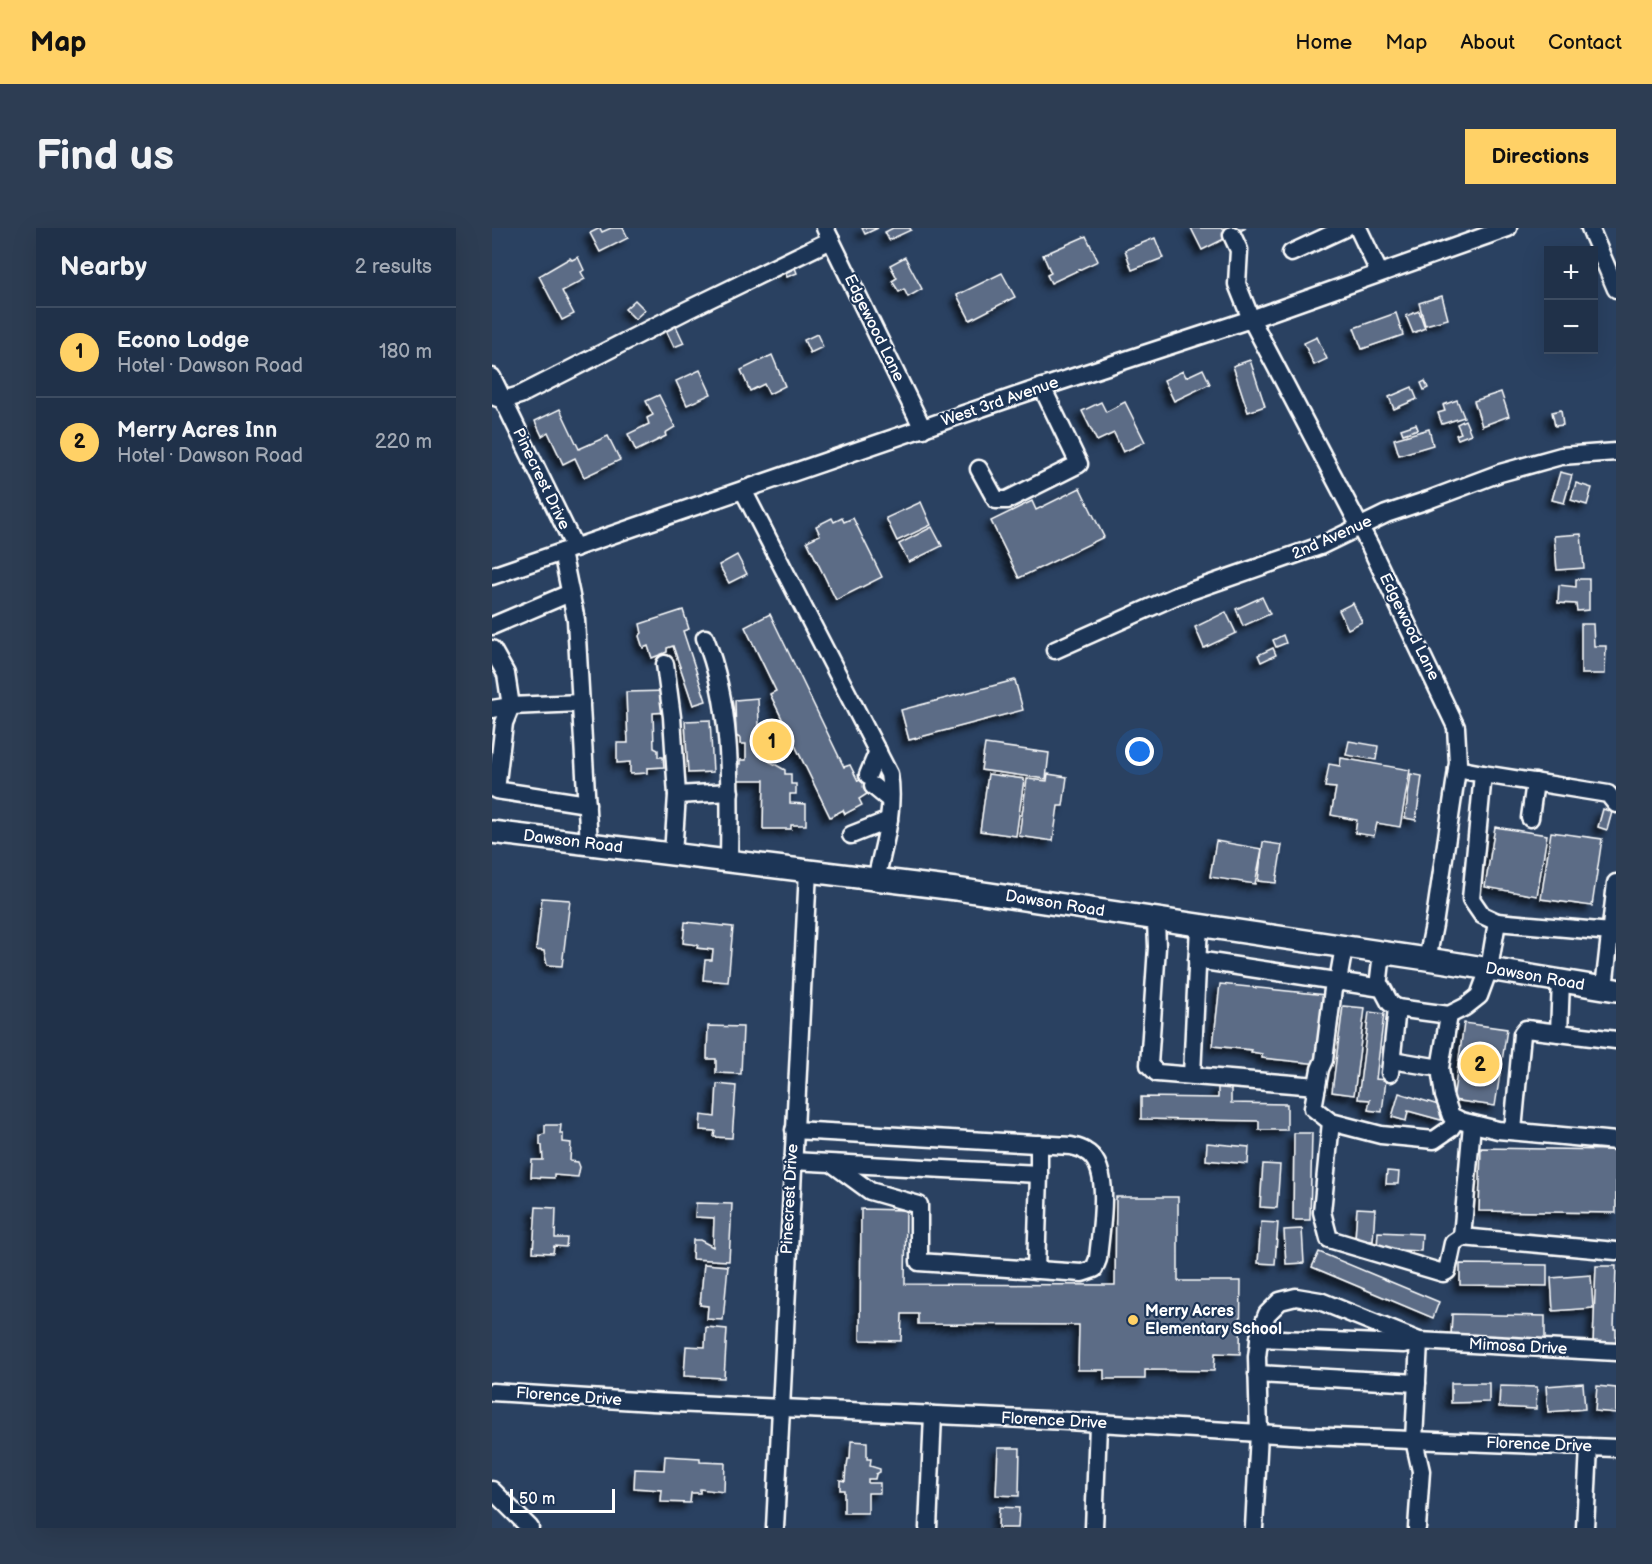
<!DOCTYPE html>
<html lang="en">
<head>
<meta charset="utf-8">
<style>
	body { margin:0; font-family:"Balsamiq Sans",sans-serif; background:#2d3d53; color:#f1f3f6 }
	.controls { position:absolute; right:18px; top:18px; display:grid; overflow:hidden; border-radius:0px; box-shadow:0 6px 24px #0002 }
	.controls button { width:54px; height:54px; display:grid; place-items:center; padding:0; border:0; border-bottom:2px solid #3d4c61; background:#203149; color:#f1f3f6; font:30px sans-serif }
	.scale { position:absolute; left:18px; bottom:15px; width:105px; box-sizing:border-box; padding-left:6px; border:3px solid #fff; border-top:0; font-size:16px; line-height:21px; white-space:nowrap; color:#fff; -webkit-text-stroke:4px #1d3557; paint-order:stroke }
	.you { position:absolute; left:648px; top:524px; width:21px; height:21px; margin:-15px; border:4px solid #fff; border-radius:50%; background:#1a73e8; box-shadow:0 0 0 9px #1a73e833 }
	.badge { display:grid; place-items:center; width:39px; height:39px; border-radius:50%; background:#ffd166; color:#111; font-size:20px; font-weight:700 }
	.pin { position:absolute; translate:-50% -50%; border:3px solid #fff; box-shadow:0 2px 6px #0006 }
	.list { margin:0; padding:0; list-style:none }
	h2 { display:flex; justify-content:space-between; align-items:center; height:78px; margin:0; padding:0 24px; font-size:26px }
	h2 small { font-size:20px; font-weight:400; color:#a2a9b4 }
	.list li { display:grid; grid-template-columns:39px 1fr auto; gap:18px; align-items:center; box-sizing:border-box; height:90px; padding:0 24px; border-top:2px solid #3d4c61 }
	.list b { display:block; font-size:22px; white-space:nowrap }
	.list p { margin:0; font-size:20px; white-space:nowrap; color:#a2a9b4 }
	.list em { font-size:20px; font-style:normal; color:#a2a9b4 }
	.map { position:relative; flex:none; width:1124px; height:1300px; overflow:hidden; border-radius:0px }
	header { display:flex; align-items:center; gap:36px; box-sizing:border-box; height:84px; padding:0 30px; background:#ffd166; color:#111 }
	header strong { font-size:28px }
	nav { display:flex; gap:33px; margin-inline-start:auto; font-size:21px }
	.intro { display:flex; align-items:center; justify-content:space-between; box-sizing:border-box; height:144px; padding:0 36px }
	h1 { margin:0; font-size:42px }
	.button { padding:15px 27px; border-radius:0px; background:#ffd166; color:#111; font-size:21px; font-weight:700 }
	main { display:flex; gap:36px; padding:0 36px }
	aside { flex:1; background:#203149; border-radius:0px; box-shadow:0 6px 24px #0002 }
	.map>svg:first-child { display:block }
	.building { fill:#5b6c86; stroke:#fff; stroke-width:1.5; filter:url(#shadow) }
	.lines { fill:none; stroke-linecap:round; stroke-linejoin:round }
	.minor-casing { stroke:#fff; stroke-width:21 }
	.major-casing { stroke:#fff; stroke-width:26 }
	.minor { stroke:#1d3557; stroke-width:16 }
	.major { stroke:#1d3557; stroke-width:21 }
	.poi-dot { fill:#ffd166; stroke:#1d3557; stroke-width:2 }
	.labels { text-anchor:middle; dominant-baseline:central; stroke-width:4.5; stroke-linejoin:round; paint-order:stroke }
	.street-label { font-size:16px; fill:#fff; stroke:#1d3557 }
	.poi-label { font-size:16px; font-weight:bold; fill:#fff; stroke:#1d3557; text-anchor:start }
</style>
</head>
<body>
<header>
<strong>Map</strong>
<nav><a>Home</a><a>Map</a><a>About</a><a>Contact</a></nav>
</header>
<div class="intro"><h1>Find us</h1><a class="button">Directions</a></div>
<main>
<aside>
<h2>Nearby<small>2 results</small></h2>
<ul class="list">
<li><span class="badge">1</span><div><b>Econo Lodge</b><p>Hotel · Dawson Road</p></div><em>180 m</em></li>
<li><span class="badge">2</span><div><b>Merry Acres Inn</b><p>Hotel · Dawson Road</p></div><em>220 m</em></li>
</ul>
</aside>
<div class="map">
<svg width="1124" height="1300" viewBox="0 0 1124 1300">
	<defs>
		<filter id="shadow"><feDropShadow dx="-5.5" dy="5.5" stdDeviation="3" flood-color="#0009"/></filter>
	</defs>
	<rect width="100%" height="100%" fill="#2a4161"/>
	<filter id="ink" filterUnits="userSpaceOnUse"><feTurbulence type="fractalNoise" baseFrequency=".0167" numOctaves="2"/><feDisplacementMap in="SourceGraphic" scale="12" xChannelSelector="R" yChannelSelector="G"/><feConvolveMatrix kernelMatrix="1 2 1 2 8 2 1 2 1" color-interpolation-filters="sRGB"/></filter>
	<g filter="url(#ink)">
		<g class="building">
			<polygon points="108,0 110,4 119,0 131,0 136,10 108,24 98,5"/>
			<polygon points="370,0 386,0 373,6"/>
			<polygon points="401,0 418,0 419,2 397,12 393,4"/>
			<polygon points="699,0 754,0 710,22"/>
			<polygon points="594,8 606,33 559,55 555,47 559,45 551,27"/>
			<polygon points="663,10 671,30 640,42 633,22"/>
			<polygon points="86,29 92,42 89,44 93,51 70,63 82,86 70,92 47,48 78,30 80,32"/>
			<polygon points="413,29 430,61 416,69 412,61 407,64 400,53 405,50 398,37"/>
			<polygon points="302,37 305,45 295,49 292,41"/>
			<polygon points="510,45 523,69 478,92 465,67"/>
			<polygon points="950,68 956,91 933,97 927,75"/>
			<polygon points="143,72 153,82 143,91 133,81"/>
			<polygon points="927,83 933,100 921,105 914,88"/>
			<polygon points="904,85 911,107 870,121 862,100"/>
			<polygon points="183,96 192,115 182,119 173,100"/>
			<polygon points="325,106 331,119 318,125 312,112"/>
			<polygon points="825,109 835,131 822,137 812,115"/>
			<polygon points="280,127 293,158 277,166 272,156 258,163 249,142"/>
			<polygon points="758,132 773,178 756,184 741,138"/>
			<polygon points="711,141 718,156 682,173 672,152 691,143 694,149"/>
			<polygon points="208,142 219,166 195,177 184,153"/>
			<polygon points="933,153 936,160 932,162 929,155"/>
			<polygon points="920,159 925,171 902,181 897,169"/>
			<polygon points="1009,164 1017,188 990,198 982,173"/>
			<polygon points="167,167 183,199 173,205 174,208 144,223 136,206 157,196 155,190 161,187 154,173"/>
			<polygon points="965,172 972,189 950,196 946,185 953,183 951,177"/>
			<polygon points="609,174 614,184 633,174 653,214 631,224 622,205 605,213 590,183"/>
			<polygon points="68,181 87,221 116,208 128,232 92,249 83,230 71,236 56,204 50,208 43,193"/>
			<polygon points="1069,182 1071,197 1063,198 1060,184"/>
			<polygon points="973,192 979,206 966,211 964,207 969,205 965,196"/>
			<polygon points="924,196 926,201 911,206 909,201"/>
			<polygon points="937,201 941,217 907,227 902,211"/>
			<polygon points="1068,244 1080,247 1072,275 1060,272"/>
			<polygon points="1084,255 1100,260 1095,277 1079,272"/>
			<polygon points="588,260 612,309 527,350 499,293 540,273 544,282"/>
			<polygon points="429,274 439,297 405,313 394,290"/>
			<polygon points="340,290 342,294 350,290 352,294 361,290 390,349 344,372 315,313 328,307 324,298"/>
			<polygon points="440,299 450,318 417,334 407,316"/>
			<polygon points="1089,306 1092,340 1065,342 1062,308"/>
			<polygon points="245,327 255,346 237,355 227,337"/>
			<polygon points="1084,351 1097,351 1097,382 1085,383 1084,376 1066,375 1067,357 1084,359"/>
			<polygon points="770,369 778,386 751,398 744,381"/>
			<polygon points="861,375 870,394 856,401 847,382"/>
			<polygon points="191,382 197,401 191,403 214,473 201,477 181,418 175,420 175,424 160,430 156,418 151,420 147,408 150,405 148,396"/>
			<polygon points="734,384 744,405 712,420 703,399"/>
			<polygon points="278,386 352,539 358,537 366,553 387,543 392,554 373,563 375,566 367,571 370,577 353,586 351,582 338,589 278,466 284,463 253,399"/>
			<polygon points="1089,396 1101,396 1102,418 1114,418 1113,446 1089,446"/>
			<polygon points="791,407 794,415 784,419 781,412"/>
			<polygon points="781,420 784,427 769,434 766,427"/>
			<polygon points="523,452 531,482 417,512 409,482"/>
			<polygon points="176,463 177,484 161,485 162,520 166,522 166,529 171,529 172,539 155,540 155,545 138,546 138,534 125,535 125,515 136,515 134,464"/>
			<polygon points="266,470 268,521 277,521 277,533 293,542 293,546 299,546 299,556 304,556 304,566 298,566 298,575 314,576 314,597 299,597 299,601 271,601 272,552 241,552 241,536 248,536 248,532 254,532 254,516 248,516 248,510 244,508 243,472"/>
			<polygon points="218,492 221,544 196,545 193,493"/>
			<polygon points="857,513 886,518 884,532 854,527"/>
			<polygon points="493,516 557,525 554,551 489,542"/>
			<polygon points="849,530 918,542 908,599 885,595 882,608 863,605 865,592 839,587 844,560 833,559 837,536 848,538"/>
			<polygon points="496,546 532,551 524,608 488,603"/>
			<polygon points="556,546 575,549 571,578 566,578 561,613 527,608 535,551 555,553"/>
			<polygon points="919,546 930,548 924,592 913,590"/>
			<polygon points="1111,581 1120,584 1115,602 1106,599"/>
			<polygon points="1003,599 1055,607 1045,668 993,659"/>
			<polygon points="1059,604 1110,611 1100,678 1049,671"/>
			<polygon points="724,613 770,621 763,656 718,649"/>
			<polygon points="771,614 790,617 784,655 766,653"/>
			<polygon points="50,670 78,672 70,738 55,737 52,723 44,722"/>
			<polygon points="193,694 241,699 236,754 211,752 213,732 220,732 221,722 205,720 206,717 191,715"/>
			<polygon points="728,756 834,767 827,836 770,830 770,826 759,824 760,822 721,818"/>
			<polygon points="851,778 873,780 862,867 840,864"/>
			<polygon points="877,784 892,786 884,851 894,852 890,884 876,882 878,872 866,871"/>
			<polygon points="972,795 1015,801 1003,878 961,872"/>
			<polygon points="216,798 251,799 249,846 224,845 224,831 215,831"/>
			<polygon points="225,856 244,858 240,910 222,909 223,903 208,902 209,887 223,889"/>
			<polygon points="726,858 739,859 739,875 795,876 795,902 767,902 767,893 649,891 649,869 726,870"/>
			<polygon points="907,865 953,879 949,892 916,883 914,893 900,889"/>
			<polygon points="53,897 69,897 68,906 71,906 71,914 79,915 78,933 86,934 88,939 86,949 62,947 62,950 39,949 40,932 51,932 50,917 48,917 48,907 53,906"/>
			<polygon points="802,905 820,905 818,992 801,992"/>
			<polygon points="715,915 757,919 756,936 714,932"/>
			<polygon points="989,920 1124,922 1124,985 987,983"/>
			<polygon points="771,936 788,937 785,980 768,979"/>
			<polygon points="895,943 907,944 906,956 894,956"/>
			<polygon points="624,969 686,969 686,1053 749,1053 748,1126 723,1125 722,1143 653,1142 653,1151 612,1151 612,1142 586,1142 587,1097 426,1096 426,1086 410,1086 409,1113 368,1112 369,981 414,982 413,1056 623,1057"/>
			<polygon points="204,975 240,976 237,1033 200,1031 201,1012 208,1012 221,1019 222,990 203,989"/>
			<polygon points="44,979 64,980 63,1010 75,1010 74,1019 62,1018 61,1025 41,1024"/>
			<polygon points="865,980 883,981 881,1013 863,1012"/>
			<polygon points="769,994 786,995 783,1036 766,1035"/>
			<polygon points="810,1001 812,1035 794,1036 792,1002"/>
			<polygon points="886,1004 930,1006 929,1023 885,1021"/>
			<polygon points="827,1024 947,1074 941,1090 820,1039"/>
			<polygon points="212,1036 236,1038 231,1092 215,1091 216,1078 208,1077"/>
			<polygon points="968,1036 1055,1037 1055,1058 968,1057"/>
			<polygon points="1104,1038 1124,1038 1122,1101 1124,1101 1124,1116 1101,1116"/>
			<polygon points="1099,1047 1101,1080 1061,1083 1059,1050"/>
			<polygon points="960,1086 1053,1088 1053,1111 959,1109"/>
			<polygon points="214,1099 235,1101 232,1150 192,1148 194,1118 213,1119"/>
			<polygon points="959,1155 997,1155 997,1174 959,1175"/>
			<polygon points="1091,1155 1093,1181 1056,1184 1054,1158"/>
			<polygon points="1008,1158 1045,1159 1044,1181 1007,1179"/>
			<polygon points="1105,1158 1124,1160 1124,1185 1103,1183"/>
			<polygon points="359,1213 375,1214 375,1231 379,1231 378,1238 388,1241 388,1244 384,1246 383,1251 376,1251 376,1255 388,1255 388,1265 376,1265 376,1285 352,1285 352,1262 348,1262 348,1252 353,1253 354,1239 355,1239 356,1231 358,1231"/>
			<polygon points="506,1220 528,1220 527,1268 504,1267"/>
			<polygon points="173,1228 208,1230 208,1234 233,1235 232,1264 208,1261 208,1265 199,1265 198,1275 169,1274 170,1262 142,1260 143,1241 172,1242"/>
			<polygon points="507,1279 527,1280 526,1300 506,1300"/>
		</g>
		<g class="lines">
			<g class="minor-casing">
				<g id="minor">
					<polyline points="333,0 431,201"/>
					<polyline points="866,0 887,44"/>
					<polyline points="1098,0 1124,61"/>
					<polyline points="740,7 747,22 745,56 759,91 878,318 964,499 966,535 942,697 935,732"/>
					<polyline points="799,25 853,0"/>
					<polyline points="0,149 83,320"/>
					<polyline points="0,168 11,172 28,167 195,82 339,12"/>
					<polyline points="487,241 504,272 515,272 587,236 550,159"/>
					<path d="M251,262l146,284c6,35 -5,71 -13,105"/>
					<polyline points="70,324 84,392 97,616"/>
					<polyline points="0,348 536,164 759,91 1016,0"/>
					<polyline points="0,398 78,365"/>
					<path d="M213,410c28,70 25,149 24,223"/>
					<polyline points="0,421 14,446 19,478 12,495 4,562 95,576"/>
					<polyline points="563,422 684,368 828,318 894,286 936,272 1008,245 1069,228 1124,224"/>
					<polyline points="173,436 180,489 185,567"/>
					<polyline points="0,481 19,478 89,475"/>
					<polyline points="991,546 1116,566 1124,576"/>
					<polyline points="376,547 386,523"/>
					<polyline points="381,558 398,572"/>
					<polyline points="1038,590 1043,554"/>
					<polyline points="359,607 397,592"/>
					<polyline points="181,626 185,567 238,564"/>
					<polyline points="664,691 665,719 657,837 665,845 825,858"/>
					<polyline points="1005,694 1119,704"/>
					<polyline points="852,719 846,753 841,761 832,832 828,841 821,880 839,894 830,984 837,1011 951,1045 955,1043 961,1015 970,1009 1124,1023"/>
					<polyline points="705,732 890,760 898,775 905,780 898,845"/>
					<polyline points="886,759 890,725"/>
					<polyline points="1112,760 1124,655"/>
					<polyline points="905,780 957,787 973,779 987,768 997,741 1005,694 990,687 979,671 991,546 965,541"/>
					<polyline points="1067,805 1069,753"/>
					<polyline points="900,832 948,840 952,868 959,888 969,893 1006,902 1124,913"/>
					<polyline points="948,840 957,787"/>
					<polyline points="700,847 707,697"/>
					<polyline points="839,894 889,907 942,912 958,901 965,891"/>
					<path d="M302,902l277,16c4,1 10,2 14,5 29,15 15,80 13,108l-4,10 -12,4 -163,-11v-57l-49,-14 -37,-27"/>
					<polyline points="1021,902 1030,806 1034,801 1124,812"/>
					<polyline points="300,933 547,946 547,916"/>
					<polyline points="970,1009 980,896"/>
					<polyline points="544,1042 547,946"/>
					<polyline points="767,1110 912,1116 927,1113 922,1212 929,1243 925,1300"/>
					<polyline points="765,1146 925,1155"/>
					<polyline points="0,1164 160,1174 575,1193 816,1208 1124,1220"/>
					<polyline points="0,1262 38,1300"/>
					<polyline points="283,1300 316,643"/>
					<polyline points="436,1300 441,1187"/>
					<polyline points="602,1300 606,1197"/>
					<polyline points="762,1300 767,1205 765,1129 768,1104 775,1086 788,1073 804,1069 828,1073 927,1113 1124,1124"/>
					<polyline points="1093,1300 1097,1219"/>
				</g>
			</g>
			<g class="major-casing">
				<polyline id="major" points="0,604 464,661 955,734 1124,762"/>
			</g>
			<use href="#minor" class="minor"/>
			<use href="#major" class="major"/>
		</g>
	</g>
	<circle class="poi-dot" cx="641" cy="1092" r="6"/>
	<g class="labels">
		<g class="street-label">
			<text transform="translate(382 100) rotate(64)">Edgewood Lane</text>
			<text transform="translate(508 174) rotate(-19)">West 3rd Avenue</text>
			<text transform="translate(49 251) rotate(64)">Pinecrest Drive</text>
			<text transform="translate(840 310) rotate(-24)">2nd Avenue</text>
			<text transform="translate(917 399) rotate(64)">Edgewood Lane</text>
			<text transform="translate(81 614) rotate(7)">Dawson Road</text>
			<text transform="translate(563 676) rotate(9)">Dawson Road</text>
			<text transform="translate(1043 749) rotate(10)">Dawson Road</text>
			<text transform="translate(298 971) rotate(-87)">Pinecrest Drive</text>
			<text transform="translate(1026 1119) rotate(3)">Mimosa Drive</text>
			<text transform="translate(77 1169) rotate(4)">Florence Drive</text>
			<text transform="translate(562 1193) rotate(3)">Florence Drive</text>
			<text transform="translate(1047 1217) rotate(2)">Florence Drive</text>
		</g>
		<g class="poi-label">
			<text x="653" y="1083">Merry Acres<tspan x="653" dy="18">Elementary School</tspan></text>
		</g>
	</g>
</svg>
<div class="controls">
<button>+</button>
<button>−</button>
</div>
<div class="scale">50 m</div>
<div class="you"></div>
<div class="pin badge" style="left:280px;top:513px">1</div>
<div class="pin badge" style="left:988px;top:836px">2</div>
</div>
</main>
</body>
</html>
